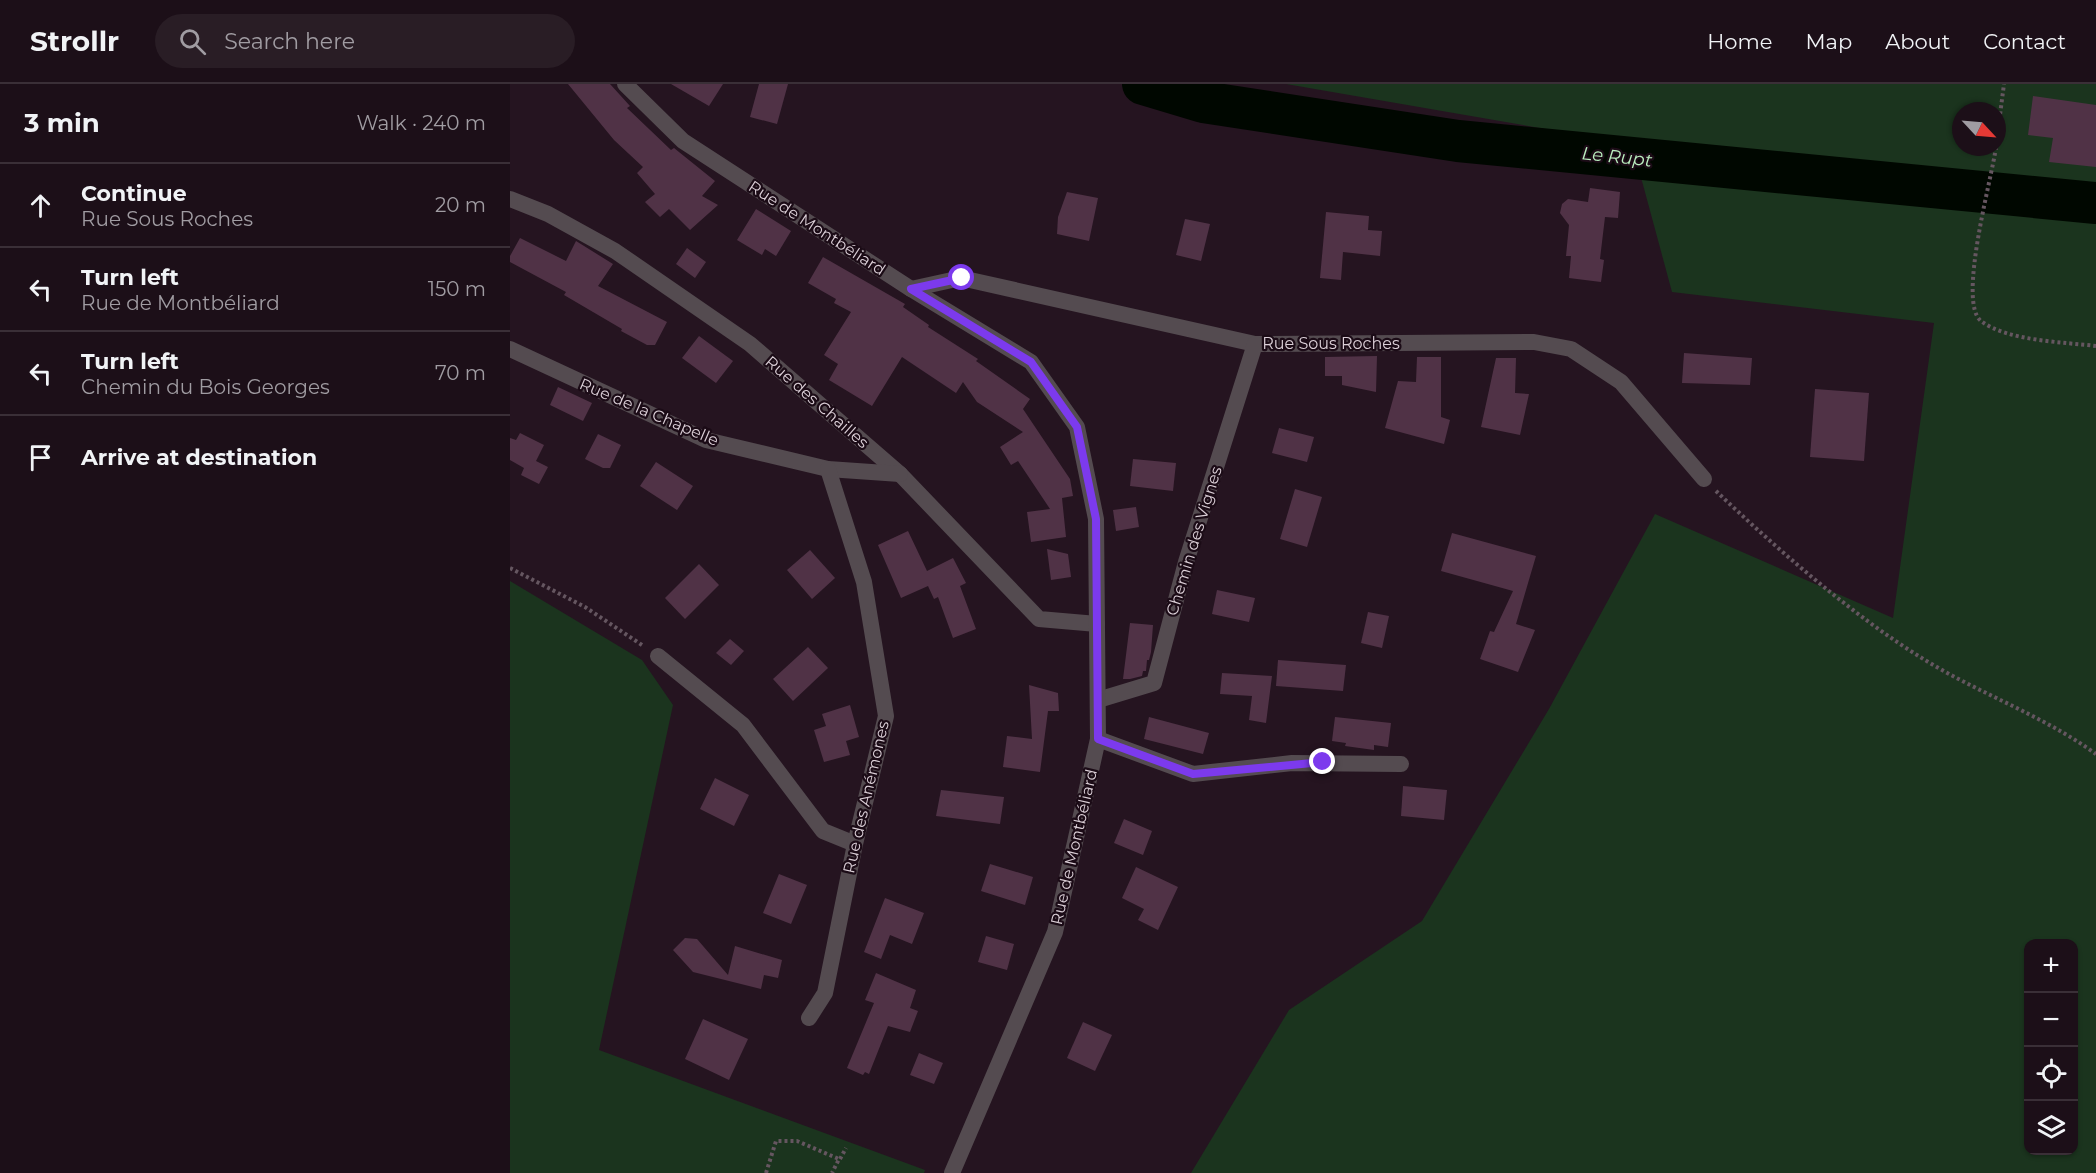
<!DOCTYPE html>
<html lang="en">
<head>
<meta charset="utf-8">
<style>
	body { margin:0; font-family:Montserrat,sans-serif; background:#291d25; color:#f1f3f6 }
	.controls { position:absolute; right:18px; bottom:18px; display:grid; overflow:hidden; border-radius:12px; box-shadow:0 2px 4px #0004 }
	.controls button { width:54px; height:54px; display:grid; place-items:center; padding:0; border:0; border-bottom:2px solid #3a2f37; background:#1c0f18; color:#f1f3f6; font:30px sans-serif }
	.compass { position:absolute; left:1442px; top:18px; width:54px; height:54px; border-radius:50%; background:#1c0f18; box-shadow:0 2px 4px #0004; rotate:116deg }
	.stop { position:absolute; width:18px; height:18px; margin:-14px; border:4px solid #7c3aed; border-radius:50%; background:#fff }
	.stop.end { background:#7c3aed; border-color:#fff; box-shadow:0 2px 6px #0008 }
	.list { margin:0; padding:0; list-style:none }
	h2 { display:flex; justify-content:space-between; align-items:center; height:78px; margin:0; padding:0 24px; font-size:26px }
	h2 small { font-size:20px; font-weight:400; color:#a09ca2 }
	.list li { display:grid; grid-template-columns:39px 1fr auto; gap:18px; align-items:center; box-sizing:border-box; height:84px; padding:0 24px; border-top:2px solid #3a2f37 }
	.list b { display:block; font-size:22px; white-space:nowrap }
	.list p { margin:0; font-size:20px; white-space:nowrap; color:#a09ca2 }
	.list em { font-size:20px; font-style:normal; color:#a09ca2 }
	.icon { flex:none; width:33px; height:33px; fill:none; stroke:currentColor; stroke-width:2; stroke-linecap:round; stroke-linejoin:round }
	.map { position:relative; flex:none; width:1586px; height:1089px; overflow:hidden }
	header { display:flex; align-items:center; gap:36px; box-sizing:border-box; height:84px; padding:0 30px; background:#1c0f18; border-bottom:2px solid #3a2f37 }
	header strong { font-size:28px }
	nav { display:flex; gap:33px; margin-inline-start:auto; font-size:21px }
	.search { width:420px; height:54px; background:#291d25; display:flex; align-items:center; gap:15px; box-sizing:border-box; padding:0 21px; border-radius:33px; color:#a09ca2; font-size:22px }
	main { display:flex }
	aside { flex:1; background:#1c0f18 }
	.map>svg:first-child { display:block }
	.green { fill:#1b341e; fill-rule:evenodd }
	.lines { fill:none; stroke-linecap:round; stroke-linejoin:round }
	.river { stroke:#000700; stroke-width:42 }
	.building { fill:#503246 }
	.path { stroke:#655660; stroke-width:4; stroke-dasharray:3 3; stroke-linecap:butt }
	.minor { stroke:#544b50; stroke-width:16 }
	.tertiary { stroke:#544b50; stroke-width:16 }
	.route { stroke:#7c3aed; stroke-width:8 }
	.labels { text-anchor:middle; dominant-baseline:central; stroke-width:4.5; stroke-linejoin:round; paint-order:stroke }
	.street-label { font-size:16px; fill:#dbcfd7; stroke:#1b0b16 }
	.water-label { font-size:18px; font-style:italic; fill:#bcf1c1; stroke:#1b0b16 }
</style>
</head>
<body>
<header>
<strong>Strollr</strong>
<div class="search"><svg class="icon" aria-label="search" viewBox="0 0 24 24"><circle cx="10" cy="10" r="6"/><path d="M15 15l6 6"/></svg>Search here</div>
<nav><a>Home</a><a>Map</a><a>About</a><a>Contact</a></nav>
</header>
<main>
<aside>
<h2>3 min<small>Walk · 240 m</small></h2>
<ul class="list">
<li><svg class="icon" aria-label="ahead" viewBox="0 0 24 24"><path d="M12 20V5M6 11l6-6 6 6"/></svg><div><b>Continue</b><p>Rue Sous Roches</p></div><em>20 m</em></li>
<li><svg class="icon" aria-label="left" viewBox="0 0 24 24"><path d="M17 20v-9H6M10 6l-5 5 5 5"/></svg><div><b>Turn left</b><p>Rue de Montbéliard</p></div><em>150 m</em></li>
<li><svg class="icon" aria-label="left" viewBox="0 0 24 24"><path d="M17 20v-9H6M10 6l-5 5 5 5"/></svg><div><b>Turn left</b><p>Chemin du Bois Georges</p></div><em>70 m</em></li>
<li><svg class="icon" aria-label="arrive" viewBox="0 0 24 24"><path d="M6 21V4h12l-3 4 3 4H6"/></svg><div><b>Arrive at destination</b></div></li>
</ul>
</aside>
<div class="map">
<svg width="1586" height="1089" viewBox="0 0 1586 1089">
	<rect width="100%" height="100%" fill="#251420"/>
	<g class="green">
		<path d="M776,0h810v1089h-905l98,-163 133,-89 127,-212 106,-195 238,104 41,-295 -262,-31 -40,-148zM1451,27h36v36h-36zM1518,860h46v206h-46z"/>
		<polygon points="0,497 132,576 163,621 89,966 415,1086 414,1089 0,1089"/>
	</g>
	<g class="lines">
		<polyline class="river" points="633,0 693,18 948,57 1586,119"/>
	</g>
	<g class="building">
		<polygon points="58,0 100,0 120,22 117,24 161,66 164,64 205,97 192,112 208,121 180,146 159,125 150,133 135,118 145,110 127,89 133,83 104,56"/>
		<polygon points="161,0 213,0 199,22"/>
		<polygon points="249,0 278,0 267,40 240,33"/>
		<polygon points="1523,12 1586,21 1586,83 1539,78 1543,54 1518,51"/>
		<polygon points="1080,104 1110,108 1108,134 1095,133 1090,175 1094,176 1091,198 1059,194 1061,172 1056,172 1059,141 1050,129 1052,120 1058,115 1078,118"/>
		<polygon points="557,108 588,114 579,157 547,150 548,133"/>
		<polygon points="246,125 281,147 266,172 255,165 252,171 227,156"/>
		<polygon points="816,128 859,132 858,146 872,147 870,172 833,168 831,196 810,194"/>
		<polygon points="675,135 700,140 691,177 666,171"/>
		<polygon points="10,154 56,177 66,157 103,180 88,202 157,238 145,261 137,261 111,247 112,245 54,211 56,208 0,178 0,172"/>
		<polygon points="177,164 196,178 185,194 166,180"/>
		<polygon points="313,173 395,220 393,223 419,241 418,243 468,275 466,277 520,315 513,325 560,395 563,412 552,414 556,453 521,458 517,428 540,425 508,377 501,381 490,363 513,348 467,318 453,298 446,309 392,273 362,322 319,296 328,280 314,271 341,228 324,219 326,215 298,199"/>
		<polygon points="189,252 223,277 206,299 172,274"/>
		<polygon points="1174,269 1242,274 1240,301 1172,299"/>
		<polygon points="867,272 866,308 832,301 832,292 815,292 815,273"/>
		<polygon points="907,273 931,273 931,333 940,336 934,360 875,344 888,297 906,298"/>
		<polygon points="986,274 1006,274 1005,309 1019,310 1010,351 971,343"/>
		<polygon points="48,303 82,319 73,337 40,321"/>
		<polygon points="1305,305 1359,309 1354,377 1300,373"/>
		<polygon points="769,344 804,353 797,378 762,369"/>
		<polygon points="10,349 34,361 26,377 38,383 29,400 11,391 14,384 0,376 0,354 6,356"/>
		<polygon points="88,350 111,361 100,384 93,384 75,375"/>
		<polygon points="623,375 666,379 663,407 620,402"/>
		<polygon points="146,378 183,402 167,426 130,402"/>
		<polygon points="785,405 812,413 797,463 770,455"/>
		<polygon points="626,423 629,443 606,447 603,426"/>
		<polygon points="398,447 417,487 443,474 456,499 450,502 466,545 443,554 428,513 424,515 418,502 391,514 368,461"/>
		<polygon points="942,449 1026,472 1006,540 1025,546 1008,588 970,575 980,547 984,548 1003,507 931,487"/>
		<polygon points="537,465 558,470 561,493 541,496"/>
		<polygon points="300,466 325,494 302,515 277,486"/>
		<polygon points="189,480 209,501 175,535 155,514"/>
		<polygon points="707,506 745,514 739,538 702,530"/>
		<polygon points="858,528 879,532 872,564 851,559"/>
		<polygon points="620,539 643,541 641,568 639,576 637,576 636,587 633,587 632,592 620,595 613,595"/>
		<polygon points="220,555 234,567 221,581 206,569"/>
		<polygon points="298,563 318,584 283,617 263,595"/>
		<polygon points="768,576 836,581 833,607 766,602"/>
		<polygon points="712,589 762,592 756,639 739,636 742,612 710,610"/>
		<polygon points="519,601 548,609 549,627 538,627 530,688 493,683 497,652 522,655"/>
		<polygon points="340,621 349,653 336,657 340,671 314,678 304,646 316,642 312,630"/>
		<polygon points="639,633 699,649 693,670 634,655"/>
		<polygon points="825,633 881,639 878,663 864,661 864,666 835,662 836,659 822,657"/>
		<polygon points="205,694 239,711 224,742 190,725"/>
		<polygon points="893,702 937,706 934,736 891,732"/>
		<polygon points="431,706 494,713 490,740 426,732"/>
		<polygon points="614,735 642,747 633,771 604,759"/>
		<polygon points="480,780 523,793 515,821 471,807"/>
		<polygon points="626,783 668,803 648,846 628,836 634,825 612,814"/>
		<polygon points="269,790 297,801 281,840 253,829"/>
		<polygon points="375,814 414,829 402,860 380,851 371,875 354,868"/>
		<polygon points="476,852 504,860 497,886 468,878"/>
		<polygon points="175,854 187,855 218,891 225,862 272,876 268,894 254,891 251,905 183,888 163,866"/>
		<polygon points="366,889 406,906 400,924 408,927 400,948 378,942 359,990 355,988 353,991 337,984 364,919 355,916"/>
		<polygon points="193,935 238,955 219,996 175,975"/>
		<polygon points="573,938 602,951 585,987 557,974"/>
		<polygon points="409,969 433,979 424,1000 400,991"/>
	</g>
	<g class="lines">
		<g class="path">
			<polyline points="1487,54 1494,0"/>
			<path d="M1486,63c-4,31 -39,155 -15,174 26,20 82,21 115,25"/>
			<path d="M1206,407c61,58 137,125 209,169 55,34 117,55 171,94"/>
			<polyline points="0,484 75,523 132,561"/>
			<polyline points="330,1075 336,1064"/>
			<polyline points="256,1089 266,1057 287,1057 329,1075 322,1089"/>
		</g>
		<g class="minor">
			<polyline points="0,115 38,130 105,167 240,260 390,390 529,535 587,540"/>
			<polyline points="401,205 451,194 745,260 1024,258 1061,265 1111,298 1194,395"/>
			<polyline points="0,265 196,356 318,385 390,390"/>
			<polyline points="148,572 233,641 313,747 345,760"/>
			<polyline points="588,616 644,599 676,478 745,260"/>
			<polyline points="588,655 683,690 782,679 891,680"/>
			<polyline points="299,934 315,909 345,760 376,632 354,498 318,385"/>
		</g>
		<polyline class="tertiary" points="115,0 173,57 401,205 521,278 567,343 586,435 588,655 545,848 442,1089"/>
	</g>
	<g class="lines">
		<polyline class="route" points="452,194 401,205 521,278 567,343 586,435 588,655 683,690 813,678"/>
	</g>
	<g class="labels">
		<g class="street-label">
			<text transform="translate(307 144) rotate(33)">Rue de Montbéliard</text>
			<text x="821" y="259">Rue Sous Roches</text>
			<text transform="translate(307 318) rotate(41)">Rue des Chailles</text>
			<text transform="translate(139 328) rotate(23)">Rue de la Chapelle</text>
			<text transform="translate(684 457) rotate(-73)">Chemin des Vignes</text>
			<text transform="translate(356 713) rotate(-77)">Rue des Anémones</text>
			<text transform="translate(564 763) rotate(-77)">Rue de Montbéliard</text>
		</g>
		<g class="water-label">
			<text transform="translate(1107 73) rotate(6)">Le Rupt</text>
		</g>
	</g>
</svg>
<div class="controls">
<button>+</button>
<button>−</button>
<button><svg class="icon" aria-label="locate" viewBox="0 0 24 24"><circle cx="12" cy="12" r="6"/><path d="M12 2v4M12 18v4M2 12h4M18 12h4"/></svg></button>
<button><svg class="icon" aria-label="layers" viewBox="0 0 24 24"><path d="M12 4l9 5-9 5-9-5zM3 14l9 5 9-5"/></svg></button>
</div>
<svg class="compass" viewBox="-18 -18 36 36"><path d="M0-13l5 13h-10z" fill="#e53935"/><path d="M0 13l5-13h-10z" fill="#a09ca2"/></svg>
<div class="stop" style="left:452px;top:194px"></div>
<div class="stop end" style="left:813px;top:678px"></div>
</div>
</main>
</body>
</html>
